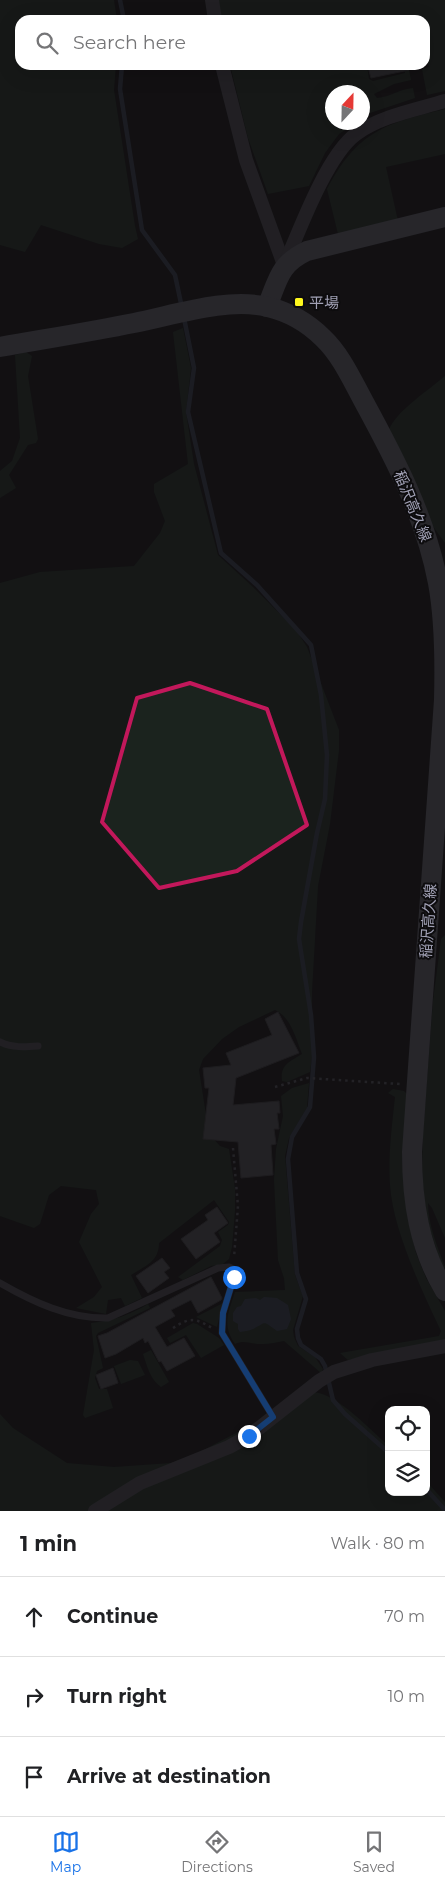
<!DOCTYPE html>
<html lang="en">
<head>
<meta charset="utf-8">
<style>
	body { margin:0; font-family:Montserrat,"Noto Sans JP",sans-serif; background:#f2f2f2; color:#202124 }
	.controls { position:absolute; right:15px; bottom:15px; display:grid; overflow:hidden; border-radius:10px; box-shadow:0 5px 20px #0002 }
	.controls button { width:45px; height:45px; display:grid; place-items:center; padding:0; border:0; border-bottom:1px solid #e0e0e0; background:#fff; color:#202124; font:25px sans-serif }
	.compass { position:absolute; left:325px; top:85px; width:45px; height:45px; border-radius:50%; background:#fff; box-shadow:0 5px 20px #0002; rotate:22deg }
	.stop { position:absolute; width:15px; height:15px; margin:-11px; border:4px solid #1a73e8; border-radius:50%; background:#fff }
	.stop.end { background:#1a73e8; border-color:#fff; box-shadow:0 1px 5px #0008 }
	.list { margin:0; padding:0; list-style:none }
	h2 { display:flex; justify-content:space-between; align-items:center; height:65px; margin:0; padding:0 20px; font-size:21px }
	h2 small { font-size:16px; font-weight:400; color:#757577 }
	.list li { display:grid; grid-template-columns:32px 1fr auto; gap:15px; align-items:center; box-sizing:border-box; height:80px; padding:0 20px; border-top:1px solid #e0e0e0 }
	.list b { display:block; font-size:19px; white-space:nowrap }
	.list em { font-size:16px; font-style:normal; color:#757577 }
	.icon { flex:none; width:28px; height:28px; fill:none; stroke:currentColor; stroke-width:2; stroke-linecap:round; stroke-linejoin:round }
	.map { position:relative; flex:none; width:445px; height:1511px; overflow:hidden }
	.search { position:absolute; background:#fff; box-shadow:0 5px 20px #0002; left:15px; right:15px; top:15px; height:55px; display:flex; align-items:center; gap:12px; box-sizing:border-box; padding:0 18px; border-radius:15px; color:#757577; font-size:19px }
	.sheet { height:305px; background:#fff }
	nav { display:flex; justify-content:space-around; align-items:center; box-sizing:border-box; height:70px; border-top:1px solid #e0e0e0; background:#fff; font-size:14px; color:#757577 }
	nav a { display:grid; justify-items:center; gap:2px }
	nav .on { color:#1a73e8 }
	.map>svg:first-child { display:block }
	.green { fill:#1b231e }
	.water { fill:#272b37 }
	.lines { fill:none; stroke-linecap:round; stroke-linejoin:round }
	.stream { stroke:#272b37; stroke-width:4.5 }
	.building { fill:#36363b; stroke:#2c2b2f }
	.path { stroke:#38383f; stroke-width:2.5; stroke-dasharray:2.5 4; stroke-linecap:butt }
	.lane { stroke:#333238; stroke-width:7 }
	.street { stroke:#333238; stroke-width:14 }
	.secondary { stroke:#404048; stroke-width:20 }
	.route { stroke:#1a73e8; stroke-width:6 }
	.marked { fill:none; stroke:#c2185b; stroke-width:4; stroke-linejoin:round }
	.poi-dot { fill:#fef71d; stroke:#0d0c0e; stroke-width:2 }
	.labels { text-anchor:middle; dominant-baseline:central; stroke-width:4; stroke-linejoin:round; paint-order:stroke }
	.poi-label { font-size:15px; fill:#a1a1b5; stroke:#0d0c0e; text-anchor:start }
	.street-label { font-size:15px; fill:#a1a1b5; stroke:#0d0c0e }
</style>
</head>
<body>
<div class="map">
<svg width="445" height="1511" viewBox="0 0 445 1511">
	<rect width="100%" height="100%" fill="#121113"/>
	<g class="green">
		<polygon points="0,0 114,0 117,20 20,20 20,65 116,65 114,90 135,226 138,239 122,248 99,244 41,225 25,252 0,245"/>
		<polygon points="218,0 445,0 445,91 427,95 422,69 429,67 425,54 425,20 222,20"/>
		<path d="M230,65h137l2,14 4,2 32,-8 -1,-8h4l3,15 -17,4 -20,10 3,4c13,-1 23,-9 36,-10l2,10 -45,15 -7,5 -1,-26h-30v30l24,1 -17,11 -14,19 -16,33 -41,8 -20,-56z"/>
		<path d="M445,109v45l-59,13 12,54 -60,13 -11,-45c31,-58 57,-65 118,-80z"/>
		<path d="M183,328l8,40 -5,44 8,52 24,91 35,32 43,43 11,17 32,83v20l-9,74 -12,62 -6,106v65l-2,15 -23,10 -5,-1c-2,-16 7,-19 20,-27 -6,-15 -11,-37 -27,-44l-36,17 -17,12 -19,20 -4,11 10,64 11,12 9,3 6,40v22l-3,36 -3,12 -6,5 -12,2 -28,14 -5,-3 42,-31 2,-6 -4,-8 10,-7 1,-3 -15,-22 -55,43c0,19 -14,23 -28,32l11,23 -17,8 -4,-8 -13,2 -2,14 -30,-6 18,-11 8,-10 -23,-45 12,-28 8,-10 -3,-14 -35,-4 -12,9 -9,29 -6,4 -34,-12v-633l40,-11 94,-6 26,-33 5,-12 -11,-29v-8l34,-20 -15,-132z"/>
		<polygon points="26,352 32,356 28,376 38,439 36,443 28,445 9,475 16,488 0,498 0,471 12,461 20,438 15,355"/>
		<path d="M445,376v167l-13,-18 -43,-95c6,-18 41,-41 56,-54z"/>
		<path d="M445,935v303l-13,-30 -4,-5c0,22 10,45 17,64l-2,4 -18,-58 -3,-39 1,-43 10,-130 8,-62z"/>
		<path d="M309,1083l-2,25 -18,30 -4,18 10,119 8,21 -10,34 1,7 4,9 17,11 8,12 -2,4 -37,-32c-7,1 -14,3 -21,3 -11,1 -18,-5 -28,0 -13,-19 -7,-31 0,-52l50,-2 -1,-12 -6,-18 -4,-80 2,-31 7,-33 -2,-20 11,-8z"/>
		<path d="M393,1089l11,2 3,3 2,129 7,30 10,25 19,33v30l-97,19 -8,-7 99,-17 2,-5c-19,-40 -48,-101 -51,-146 -2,-30 2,-59 5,-88l-7,-4z"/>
		<polygon points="223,1303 217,1327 196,1317"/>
		<path d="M148,1304l2,4 -52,25 -2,3 7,32 -6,3 -2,7 4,11h8l6,19 -28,10 -2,-3 11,-65 -3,-27c21,-2 39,-8 57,-19z"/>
		<polygon points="193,1323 197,1324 219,1338 224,1345 201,1358 186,1335 170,1343 167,1338"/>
		<path d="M151,1350l18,32 -8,5c-11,-8 -14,-21 -18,-33z"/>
		<polygon points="130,1360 138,1361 145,1375 121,1384 114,1366"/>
		<path d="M314,1392c25,3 56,38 75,54v46h37v-11l19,21v9h-445v-97l13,14 54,35 47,4 57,-4 25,-9z"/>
	</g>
	<path class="water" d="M264,1297l13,1 11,7 3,14 -4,10 -10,2c-15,-11 -10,-9 -24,-2 -4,2 -9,2 -13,3l-2,-3v-5l-5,-3v-8l4,-6 4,-1 4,-7 11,-1 4,2z"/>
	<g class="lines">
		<g class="stream">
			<polyline points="120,0 124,20"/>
			<polyline points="122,65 120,89 142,230 175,275 182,308"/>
			<polyline points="184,318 194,368 188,412 221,553 257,585 311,645 321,695 327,755 325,799 317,833 301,922 299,939 311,1015 314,1057 310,1107 292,1137 288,1159 297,1273 306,1299 297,1329 298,1338 301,1345 321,1359 325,1366 333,1400 345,1414 389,1453"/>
			<polyline points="426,1489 445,1510"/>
		</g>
	</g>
	<g class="building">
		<polygon points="376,65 408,65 409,70 371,78 368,67"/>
		<polygon points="278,1012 299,1053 236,1078 233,1105 279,1101 280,1113 277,1113 279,1129 274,1129 276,1144 271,1145 273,1175 241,1178 238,1142 203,1139 209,1088 205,1088 203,1068 231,1065 226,1053 272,1035 265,1019"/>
		<polygon points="217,1207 228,1223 214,1233 220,1242 196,1259 181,1239 208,1220 205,1215"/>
		<polygon points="162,1258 170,1268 164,1272 169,1278 148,1293 136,1276"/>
		<polygon points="211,1277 222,1298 221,1300 198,1313 191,1300 171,1310 175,1316 155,1327 167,1347 184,1338 195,1356 167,1371 161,1361 159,1362 148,1341 145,1343 143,1338 116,1354 105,1358 98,1336 107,1333"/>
		<polygon points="113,1368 118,1383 101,1389 96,1375"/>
	</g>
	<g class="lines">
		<g class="path">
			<polyline points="275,1087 307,1078 400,1084"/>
			<polyline points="233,1148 238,1206 234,1258"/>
			<path d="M173,1328c17,-11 22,-10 39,0"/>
		</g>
		<g class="lane">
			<path d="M0,1042c12,6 25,5 38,4"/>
			<path d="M0,1283c33,19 69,36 108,35l110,-50 11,-1 4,2 1,8 -11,36 -1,20 51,84"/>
		</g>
		<g class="street">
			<polyline points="212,0 215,20"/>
			<polyline points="222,65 246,160 284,265"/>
			<path d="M285,264c14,-33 42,-109 71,-130 25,-18 59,-24 89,-33"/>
			<polyline points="95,1511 140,1483 229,1447 249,1436 319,1381 334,1372 372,1360 445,1346"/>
		</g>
		<g class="secondary">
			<path d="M267,307c11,-27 12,-43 40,-56l138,-34"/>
			<path d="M0,347c45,-8 89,-15 134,-24 41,-8 93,-26 134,-16 21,5 40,16 55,31 18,17 29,42 41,64 31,57 62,116 74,181 7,38 7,78 6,117l-32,452c0,49 7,96 33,139"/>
		</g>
	</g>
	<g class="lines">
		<polyline class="route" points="234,1277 223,1313 222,1333 273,1417 249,1436"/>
	</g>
	<path d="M0 0H445V1511H0ZM190,683l77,26 40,116 -70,46 -78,17 -57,-66 35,-124z" fill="#121113" fill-opacity=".55" fill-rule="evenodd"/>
	<path class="marked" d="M190,683l77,26 40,116 -70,46 -78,17 -57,-66 35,-124z"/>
	<rect class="poi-dot" x="294" y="297" width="10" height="10" rx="2.5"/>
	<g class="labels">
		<g class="poi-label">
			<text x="309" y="302">平場</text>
		</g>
		<g class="street-label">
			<text transform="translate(413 506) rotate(68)">稲沢高久線</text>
			<text transform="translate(428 921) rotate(-86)">稲沢高久線</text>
		</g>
	</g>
</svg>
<div class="controls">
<button><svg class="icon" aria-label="locate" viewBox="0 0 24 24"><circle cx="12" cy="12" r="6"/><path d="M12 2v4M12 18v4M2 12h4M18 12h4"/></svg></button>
<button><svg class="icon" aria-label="layers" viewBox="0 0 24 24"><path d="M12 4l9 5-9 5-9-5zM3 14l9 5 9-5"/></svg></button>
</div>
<svg class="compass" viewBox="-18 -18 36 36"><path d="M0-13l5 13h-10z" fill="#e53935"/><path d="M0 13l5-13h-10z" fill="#757577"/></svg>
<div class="stop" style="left:234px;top:1277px"></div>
<div class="stop end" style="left:249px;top:1436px"></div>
<div class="search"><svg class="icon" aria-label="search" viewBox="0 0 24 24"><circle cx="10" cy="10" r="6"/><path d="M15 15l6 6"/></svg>Search here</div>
</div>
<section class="sheet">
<h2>1 min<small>Walk · 80 m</small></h2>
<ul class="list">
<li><svg class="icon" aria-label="ahead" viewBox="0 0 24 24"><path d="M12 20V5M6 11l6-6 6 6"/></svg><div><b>Continue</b></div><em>70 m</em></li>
<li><svg class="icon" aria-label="right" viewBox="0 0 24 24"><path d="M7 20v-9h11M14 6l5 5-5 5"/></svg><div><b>Turn right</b></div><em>10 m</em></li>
<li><svg class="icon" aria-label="arrive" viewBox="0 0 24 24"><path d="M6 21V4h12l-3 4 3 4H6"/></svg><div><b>Arrive at destination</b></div></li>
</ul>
</section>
<nav>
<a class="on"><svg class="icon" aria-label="map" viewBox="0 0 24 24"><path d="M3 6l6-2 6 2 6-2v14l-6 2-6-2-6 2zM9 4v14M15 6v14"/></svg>Map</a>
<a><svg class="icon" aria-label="directions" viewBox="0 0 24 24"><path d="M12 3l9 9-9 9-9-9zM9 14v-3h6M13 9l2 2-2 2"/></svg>Directions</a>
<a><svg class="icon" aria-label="saved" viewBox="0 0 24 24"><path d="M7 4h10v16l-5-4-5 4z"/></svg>Saved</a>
</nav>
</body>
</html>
